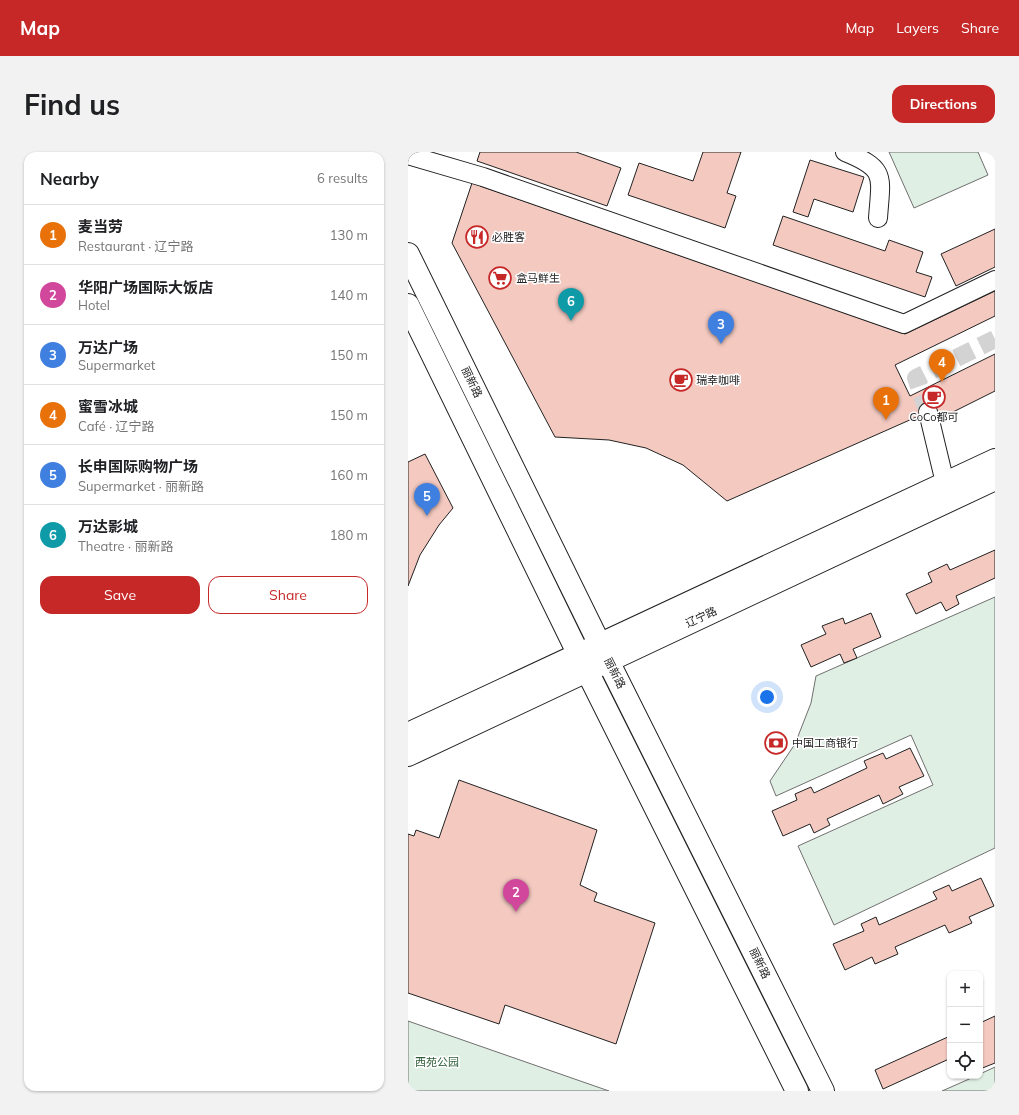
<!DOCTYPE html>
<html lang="en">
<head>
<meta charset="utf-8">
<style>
	body { margin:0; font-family:Mulish,"Noto Sans SC",sans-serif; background:#f2f2f2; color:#202124 }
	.controls { position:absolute; right:12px; bottom:12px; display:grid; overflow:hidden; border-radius:8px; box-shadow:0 1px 3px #0004 }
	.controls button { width:36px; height:36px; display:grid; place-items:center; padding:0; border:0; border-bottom:1px solid #e0e0e0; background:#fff; color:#202124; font:20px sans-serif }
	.you { position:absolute; left:359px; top:545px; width:14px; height:14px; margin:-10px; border:3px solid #fff; border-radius:50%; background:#1a73e8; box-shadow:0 0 0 6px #1a73e833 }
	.badge { display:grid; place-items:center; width:26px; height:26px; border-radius:50%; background:#c62828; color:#fff; font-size:13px; font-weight:700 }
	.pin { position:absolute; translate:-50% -33px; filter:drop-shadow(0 1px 2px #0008) }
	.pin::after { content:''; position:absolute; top:21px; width:14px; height:12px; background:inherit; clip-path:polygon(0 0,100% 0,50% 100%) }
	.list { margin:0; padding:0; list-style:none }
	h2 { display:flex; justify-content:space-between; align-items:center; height:52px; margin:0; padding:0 16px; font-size:17px }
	h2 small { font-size:13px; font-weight:400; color:#757577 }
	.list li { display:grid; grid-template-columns:26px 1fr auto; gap:12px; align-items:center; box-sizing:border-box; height:60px; padding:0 16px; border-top:1px solid #e0e0e0 }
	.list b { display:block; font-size:15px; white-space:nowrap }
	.list p { margin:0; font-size:13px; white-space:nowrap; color:#757577 }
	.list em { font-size:13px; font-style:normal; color:#757577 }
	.actions { display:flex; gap:8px; padding:12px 16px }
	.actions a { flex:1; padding:9px 0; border:1px solid #c62828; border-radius:12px; text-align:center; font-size:14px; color:#c62828 }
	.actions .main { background:#c62828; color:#fff }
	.icon { flex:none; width:22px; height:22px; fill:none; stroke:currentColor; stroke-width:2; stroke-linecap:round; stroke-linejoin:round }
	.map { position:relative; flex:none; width:587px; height:939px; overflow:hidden; border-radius:12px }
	header { display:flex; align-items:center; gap:24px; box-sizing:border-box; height:56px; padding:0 20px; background:#c62828; color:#fff }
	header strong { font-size:19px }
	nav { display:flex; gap:22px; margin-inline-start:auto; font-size:14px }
	.intro { display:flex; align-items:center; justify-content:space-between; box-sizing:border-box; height:96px; padding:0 24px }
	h1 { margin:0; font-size:28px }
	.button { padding:10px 18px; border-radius:12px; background:#c62828; color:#fff; font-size:14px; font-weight:700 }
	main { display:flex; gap:24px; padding:0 24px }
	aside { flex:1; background:#fff; border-radius:12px; box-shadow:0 1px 3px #0004 }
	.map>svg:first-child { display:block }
	.green { fill:#e0efe3; stroke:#6f6f6f }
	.building { fill:#f3c9c0; stroke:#222 }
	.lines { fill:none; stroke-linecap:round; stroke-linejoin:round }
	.minor-tunnel { stroke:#d3d3d3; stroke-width:18; stroke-dasharray:18 9; stroke-linecap:butt }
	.minor-casing { stroke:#222; stroke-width:20 }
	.major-casing { stroke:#222; stroke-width:24 }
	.minor { stroke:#fff; stroke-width:18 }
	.major { stroke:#fff; stroke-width:22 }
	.labels { text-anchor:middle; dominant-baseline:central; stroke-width:3; stroke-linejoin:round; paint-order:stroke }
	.poi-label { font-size:11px; fill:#222; stroke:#fff; text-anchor:start }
	.street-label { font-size:11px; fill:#222; stroke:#fff }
	.park-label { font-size:11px; fill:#2f5e38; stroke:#fff }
</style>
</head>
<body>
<header>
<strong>Map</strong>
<nav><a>Map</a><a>Layers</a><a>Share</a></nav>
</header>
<div class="intro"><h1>Find us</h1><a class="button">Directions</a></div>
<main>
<aside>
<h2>Nearby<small>6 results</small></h2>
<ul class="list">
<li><span class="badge" style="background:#e8710a">1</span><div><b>麦当劳</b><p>Restaurant · 辽宁路</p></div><em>130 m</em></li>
<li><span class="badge" style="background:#d1479c">2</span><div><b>华阳广场国际大饭店</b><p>Hotel</p></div><em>140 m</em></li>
<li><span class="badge" style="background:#3f7fe0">3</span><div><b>万达广场</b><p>Supermarket</p></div><em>150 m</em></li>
<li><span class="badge" style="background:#e8710a">4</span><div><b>蜜雪冰城</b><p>Café · 辽宁路</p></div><em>150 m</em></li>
<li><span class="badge" style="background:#3f7fe0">5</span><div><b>长申国际购物广场</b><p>Supermarket · 丽新路</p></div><em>160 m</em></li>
<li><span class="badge" style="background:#0f9aa8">6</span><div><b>万达影城</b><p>Theatre · 丽新路</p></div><em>180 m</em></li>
</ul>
<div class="actions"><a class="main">Save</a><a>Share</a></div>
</aside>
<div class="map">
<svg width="587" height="939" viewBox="0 0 587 939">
	<rect width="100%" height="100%" fill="#fff"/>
	<g class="green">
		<polygon points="481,0 570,0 580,23 506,56"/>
		<polygon points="587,445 587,696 426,773 390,694 525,633 503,583 368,644 362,629 387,592 403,551 408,524"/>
		<polygon points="0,869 201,939 0,939"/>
		<polygon points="587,915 587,939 534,939 568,924 572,924 572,922"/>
	</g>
	<g class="building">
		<polygon points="72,0 168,0 213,16 199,54 69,9"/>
		<polygon points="295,0 333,0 319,41 328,44 317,76 220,43 231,11 285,29"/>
		<polygon points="402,8 456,25 445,60 406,47 400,65 385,60"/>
		<polygon points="64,31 497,182 587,139 587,164 487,213 502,244 587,202 587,239 537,264 520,260 513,263 319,349 275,313 238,296 201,288 147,285 44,91"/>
		<polygon points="375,64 477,99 481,88 515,100 508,120 524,125 517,145 365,93"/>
		<polygon points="587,77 587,115 548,134 533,102"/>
		<polygon points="17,302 45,356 31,373 12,403 0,434 0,310"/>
		<polygon points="587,398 587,426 548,444 551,452 538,459 533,450 508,462 498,442 524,430 520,421 539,412 542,418"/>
		<polygon points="463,461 473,485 445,497 449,506 436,511 432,502 403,515 393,493 418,482 414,474 435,466 437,472"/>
		<polygon points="502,596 516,624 491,635 495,642 475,652 471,643 419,667 422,673 406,681 402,672 375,684 364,659 389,648 387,642 403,635 406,641 459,616 456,609 475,601 478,607"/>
		<polygon points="51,628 189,678 172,733 189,741 186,749 247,771 208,892 97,853 91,872 0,841 0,682 6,684 8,678 31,686"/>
		<polygon points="573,726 586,754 561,765 564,771 541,781 537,773 487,795 490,802 467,812 464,805 437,818 425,792 456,779 453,772 468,765 471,773 529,747 525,740 541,733 544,739"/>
		<polygon points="587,864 587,911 572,917 572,871"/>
		<polygon points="542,884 542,909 541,907 475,937 467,918"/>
	</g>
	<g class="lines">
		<polyline class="minor-tunnel" points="520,260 508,226 587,187"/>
		<g class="minor-casing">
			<g id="minor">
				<path d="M437,0c42,17 36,24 33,66"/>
				<polyline points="0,3 75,25 496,172 587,128"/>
				<polyline points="520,260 537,331"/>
			</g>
		</g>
		<g class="major-casing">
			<g id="major">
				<polyline points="0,102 192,493 415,939"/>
				<polyline points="0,153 171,503 389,939"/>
				<polyline points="0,582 587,308"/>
				<polyline points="0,603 587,327"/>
			</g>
		</g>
		<use href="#minor" class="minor"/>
		<use href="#major" class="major"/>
	</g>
	<defs>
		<g id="restaurant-ring" transform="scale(1.15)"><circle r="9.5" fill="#fff" stroke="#c62828" stroke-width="1.5"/><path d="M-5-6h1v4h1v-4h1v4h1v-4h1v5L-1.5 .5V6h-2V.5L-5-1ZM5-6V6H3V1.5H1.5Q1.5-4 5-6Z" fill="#c62828"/></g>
		<g id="supermarket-ring" transform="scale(1.15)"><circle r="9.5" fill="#fff" stroke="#c62828" stroke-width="1.5"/><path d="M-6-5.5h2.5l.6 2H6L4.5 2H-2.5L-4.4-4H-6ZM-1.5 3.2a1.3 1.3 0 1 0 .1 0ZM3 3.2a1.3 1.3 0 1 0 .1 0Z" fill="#c62828"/></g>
		<g id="cafe-ring" transform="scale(1.15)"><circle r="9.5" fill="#fff" stroke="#c62828" stroke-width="1.5"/><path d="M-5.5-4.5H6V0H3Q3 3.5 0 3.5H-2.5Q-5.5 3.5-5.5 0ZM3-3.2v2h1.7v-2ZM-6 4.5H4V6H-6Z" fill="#c62828"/></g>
		<g id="bank-ring" transform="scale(1.15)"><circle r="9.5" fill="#fff" stroke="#c62828" stroke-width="1.5"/><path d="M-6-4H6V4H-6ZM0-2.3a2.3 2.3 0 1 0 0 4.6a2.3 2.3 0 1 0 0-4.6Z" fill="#c62828"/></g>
	</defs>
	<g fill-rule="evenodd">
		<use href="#restaurant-ring" x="69" y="85"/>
		<use href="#supermarket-ring" x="92" y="126"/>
		<use href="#cafe-ring" x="273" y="228"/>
		<use href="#cafe-ring" x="526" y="245"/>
		<use href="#bank-ring" x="368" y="591"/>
	</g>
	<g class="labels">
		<g class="poi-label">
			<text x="84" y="85">必胜客</text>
			<text x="108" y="126">盒马鲜生</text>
			<text x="288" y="228">瑞幸咖啡</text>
			<text x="526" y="265" text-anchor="middle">CoCo都可</text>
			<text x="384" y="591">中国工商银行</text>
		</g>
		<g class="street-label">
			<text transform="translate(64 230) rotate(64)">丽新路</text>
			<text transform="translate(293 465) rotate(-25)">辽宁路</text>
			<text transform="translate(207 521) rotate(63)">丽新路</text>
			<text transform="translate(352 811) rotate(64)">丽新路</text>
		</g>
		<g class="park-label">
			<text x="29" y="910">西苑公园</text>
		</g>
	</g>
</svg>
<div class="controls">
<button>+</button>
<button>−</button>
<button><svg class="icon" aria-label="locate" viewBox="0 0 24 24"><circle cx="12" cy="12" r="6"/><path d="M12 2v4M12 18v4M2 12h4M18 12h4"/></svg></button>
</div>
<div class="you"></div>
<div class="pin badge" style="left:478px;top:268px;background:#e8710a">1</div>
<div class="pin badge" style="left:108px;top:760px;background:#d1479c">2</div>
<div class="pin badge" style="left:313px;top:192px;background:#3f7fe0">3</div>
<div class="pin badge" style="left:534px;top:230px;background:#e8710a">4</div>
<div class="pin badge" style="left:19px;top:364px;background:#3f7fe0">5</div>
<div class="pin badge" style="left:163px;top:169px;background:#0f9aa8">6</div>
</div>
</main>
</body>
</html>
